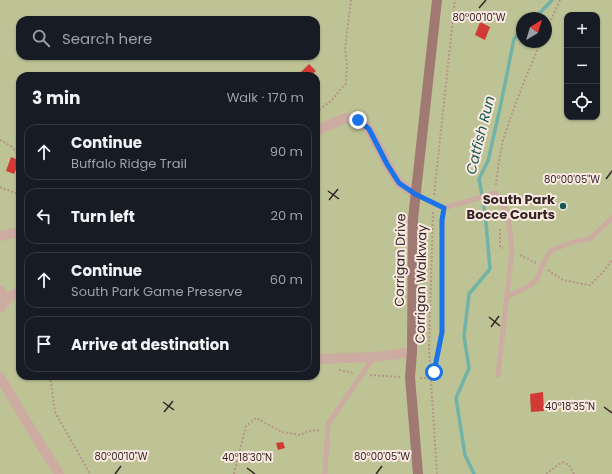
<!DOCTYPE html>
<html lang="en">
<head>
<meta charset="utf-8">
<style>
	body { margin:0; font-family:Poppins,sans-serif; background:#242831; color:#f1f3f6 }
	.controls { position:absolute; right:12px; top:12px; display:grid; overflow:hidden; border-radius:8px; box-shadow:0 1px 3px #0004 }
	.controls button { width:36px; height:36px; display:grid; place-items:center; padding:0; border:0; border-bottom:1px solid #363941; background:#171b24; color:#f1f3f6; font:20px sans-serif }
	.compass { position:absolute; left:516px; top:12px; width:36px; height:36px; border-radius:50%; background:#171b24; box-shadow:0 1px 3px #0004; rotate:38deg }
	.stop { position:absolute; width:12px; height:12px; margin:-9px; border:3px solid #1a73e8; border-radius:50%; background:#fff }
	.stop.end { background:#1a73e8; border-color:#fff; box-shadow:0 1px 4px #0008 }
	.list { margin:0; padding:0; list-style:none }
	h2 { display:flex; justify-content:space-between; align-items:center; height:52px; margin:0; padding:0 16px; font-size:17px }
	h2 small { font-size:13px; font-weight:400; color:#9ea1a6 }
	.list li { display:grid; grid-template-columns:26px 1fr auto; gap:12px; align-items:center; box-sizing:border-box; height:56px; margin:0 8px 8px; padding:0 8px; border:1px solid #363941; border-radius:12px }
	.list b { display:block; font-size:15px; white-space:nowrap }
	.list p { margin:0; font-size:13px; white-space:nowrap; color:#9ea1a6 }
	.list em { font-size:13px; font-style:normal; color:#9ea1a6 }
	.icon { flex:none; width:22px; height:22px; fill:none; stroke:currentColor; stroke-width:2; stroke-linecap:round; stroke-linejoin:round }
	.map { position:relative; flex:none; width:612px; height:474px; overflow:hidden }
	.search { position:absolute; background:#171b24; box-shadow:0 1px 3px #0004; left:16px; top:16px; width:304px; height:44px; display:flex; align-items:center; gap:10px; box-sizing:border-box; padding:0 14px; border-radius:12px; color:#9ea1a6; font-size:15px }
	.panel { position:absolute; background:#171b24; box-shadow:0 1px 3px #0004; left:16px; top:72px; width:304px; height:308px; border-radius:12px }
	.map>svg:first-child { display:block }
	.green { fill:#bdc395; fill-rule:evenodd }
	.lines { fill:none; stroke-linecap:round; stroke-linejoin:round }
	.stream { stroke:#72b3a8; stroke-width:3.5 }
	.building { fill:#d23a35 }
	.path { stroke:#b8958b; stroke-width:2; stroke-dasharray:2 2; stroke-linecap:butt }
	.lane { stroke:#ccaca1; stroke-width:5 }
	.street { stroke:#ccaca1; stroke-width:10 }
	.secondary { stroke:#a07972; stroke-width:10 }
	.route { stroke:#1a73e8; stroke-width:5 }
	.ticks { fill:none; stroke:#352625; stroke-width:1.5 }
	.poi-dot { fill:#165b51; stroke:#fbeae2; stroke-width:1.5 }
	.labels { text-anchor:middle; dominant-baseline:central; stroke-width:4; stroke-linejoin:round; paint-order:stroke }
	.poi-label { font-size:13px; font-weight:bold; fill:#352625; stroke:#fbeae2; text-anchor:end }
	.street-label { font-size:13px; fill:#352625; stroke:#fbeae2 }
	.water-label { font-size:14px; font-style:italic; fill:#165b51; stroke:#fbeae2 }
	.ticks-label { font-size:10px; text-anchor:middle; fill:#352625; stroke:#fbeae2; stroke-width:4; stroke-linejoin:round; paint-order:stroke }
</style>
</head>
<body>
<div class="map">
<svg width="612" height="474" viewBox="0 0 612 474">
	<rect width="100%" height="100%" fill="#f3dfd6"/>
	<path class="green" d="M0,0h612v474h-612zM567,15h30v102h-30zM522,18h24v24h-24zM20,20h296v36h-296zM20,76h296v300h-296z"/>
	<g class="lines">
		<g class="stream">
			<polyline points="535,18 552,0"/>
			<polyline points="474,474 465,455 456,398 469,368 464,336 469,294 490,269 485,212 479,179 488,161 500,108 514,39 522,31"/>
		</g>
	</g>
	<g class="building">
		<polygon points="480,22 490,27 485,40 475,35"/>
		<polygon points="309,64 316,71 310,76 297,76"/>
		<polygon points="11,157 18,160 18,159 20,159 20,168 17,167 14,174 6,171"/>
		<polygon points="543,392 544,411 531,412 530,394"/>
		<polygon points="283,442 285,448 278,450 276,443"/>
	</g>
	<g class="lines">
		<g class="path">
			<polyline points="546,31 560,0"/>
			<polyline points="316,112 331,101 346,83 347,66 345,49 351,0"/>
			<polyline points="0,140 11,146 20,156"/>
			<path d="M496,185c2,-18 4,-37 10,-54 10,-30 22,-60 35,-89"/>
			<polyline points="0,187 20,195"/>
			<polyline points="434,195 455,0"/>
			<polyline points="433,212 429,350 437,474"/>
			<polyline points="500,229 500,247 503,248"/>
			<polyline points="520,255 536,263"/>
			<polyline points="548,270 563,280 583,284 590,285 604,271 612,260"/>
			<polyline points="339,370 354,373"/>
			<polyline points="370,375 400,377"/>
			<polyline points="50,376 55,412 90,474"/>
			<polyline points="420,378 431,378 434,372 436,365 442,332 442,220 443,215"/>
			<polyline points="234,474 238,457 246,426 256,418 282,432 300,435 308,431 320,430"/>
			<polyline points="546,474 562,462 569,465 574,474"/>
		</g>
		<g class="lane">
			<polyline points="415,194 444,208 495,193 508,215 512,251 498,375"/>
			<polyline points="507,297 528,287 537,279 542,266 550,251 576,241 590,239 612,218"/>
			<polyline points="325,474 328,424 374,357"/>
		</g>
		<g class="street">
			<polyline points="316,132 324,127 346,118 358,120 369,129 387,164 399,183 415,194"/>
			<polyline points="0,236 20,232"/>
			<polyline points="0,290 7,300"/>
			<polyline points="0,308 9,297 20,291"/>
			<polyline points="316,359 374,357 412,352"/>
			<polyline points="0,377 20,411 59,474"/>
		</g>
		<polyline class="secondary" points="418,474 410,377 412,352 413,219 437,0"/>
	</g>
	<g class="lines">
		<polyline class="route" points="358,120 369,129 387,164 399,183 415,194 444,208 442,220 442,332 434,372"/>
	</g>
	<path class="ticks" d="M479,8l7,-8M606,179l6,-8M328,191l11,8M329,200l9,-11M489,317l11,9M491,327l8,-11M163,402l11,8M604,407l8,6M164,412l9,-11M247,468l8,6M115,474l6,-8M376,474l6,-8"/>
	<circle class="poi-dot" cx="563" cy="206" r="4"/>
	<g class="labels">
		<g class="poi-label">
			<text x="555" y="199">South Park<tspan x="555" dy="15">Bocce Courts</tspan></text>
		</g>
		<g class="street-label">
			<text transform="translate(400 260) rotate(-89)">Corrigan Drive</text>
			<text transform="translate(421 284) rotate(-89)">Corrigan Walkway</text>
		</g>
		<g class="water-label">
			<text transform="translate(480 135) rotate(-76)">Catfish Run</text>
		</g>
	</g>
	<g class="ticks-label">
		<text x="479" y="21">80°00'10"W</text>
		<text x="572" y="183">80°00'05"W</text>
		<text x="570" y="410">40°18'35"N</text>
		<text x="121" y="460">80°00'10"W</text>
		<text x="382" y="460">80°00'05"W</text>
		<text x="247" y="461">40°18'30"N</text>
	</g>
</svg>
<div class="controls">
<button>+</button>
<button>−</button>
<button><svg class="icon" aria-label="locate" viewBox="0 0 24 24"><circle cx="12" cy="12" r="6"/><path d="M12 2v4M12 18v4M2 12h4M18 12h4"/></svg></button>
</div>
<svg class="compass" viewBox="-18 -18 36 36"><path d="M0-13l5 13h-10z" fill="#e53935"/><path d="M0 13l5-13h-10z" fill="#9ea1a6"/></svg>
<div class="stop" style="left:434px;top:372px"></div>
<div class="stop end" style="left:358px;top:120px"></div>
<div class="search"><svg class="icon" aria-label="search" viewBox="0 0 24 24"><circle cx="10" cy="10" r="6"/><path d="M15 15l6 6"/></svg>Search here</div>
<section class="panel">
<h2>3 min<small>Walk · 170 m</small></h2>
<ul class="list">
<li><svg class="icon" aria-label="ahead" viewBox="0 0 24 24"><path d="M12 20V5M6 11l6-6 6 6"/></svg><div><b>Continue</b><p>Buffalo Ridge Trail</p></div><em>90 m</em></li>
<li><svg class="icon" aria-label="left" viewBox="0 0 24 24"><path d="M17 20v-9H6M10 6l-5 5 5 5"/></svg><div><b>Turn left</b></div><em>20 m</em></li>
<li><svg class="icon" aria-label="ahead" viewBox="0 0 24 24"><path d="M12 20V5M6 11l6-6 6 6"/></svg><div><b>Continue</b><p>South Park Game Preserve</p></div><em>60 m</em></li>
<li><svg class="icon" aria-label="arrive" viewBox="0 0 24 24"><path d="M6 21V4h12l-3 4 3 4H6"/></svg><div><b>Arrive at destination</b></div></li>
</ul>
</section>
</div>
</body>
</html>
